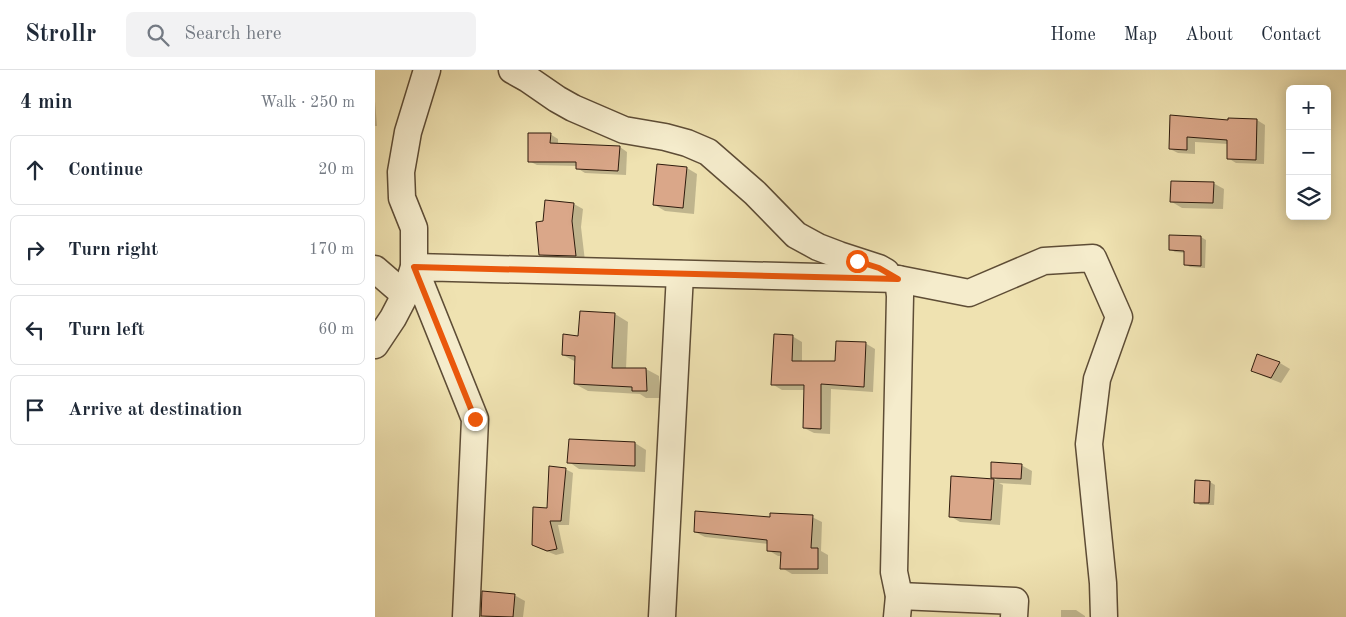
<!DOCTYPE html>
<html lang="en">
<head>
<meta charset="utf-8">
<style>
	body { margin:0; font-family:"Old Standard TT",serif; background:#f2f2f3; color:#1f2937 }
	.controls { position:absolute; right:15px; top:15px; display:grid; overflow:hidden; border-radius:8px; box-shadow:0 2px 12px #0003 }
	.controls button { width:45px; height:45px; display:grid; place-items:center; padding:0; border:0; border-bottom:1px solid #e0e1e3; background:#fff; color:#1f2937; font:25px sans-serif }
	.stop { position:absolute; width:15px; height:15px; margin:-11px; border:4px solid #ea580c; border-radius:50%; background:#fff }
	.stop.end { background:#ea580c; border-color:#fff; box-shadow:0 1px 5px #0008 }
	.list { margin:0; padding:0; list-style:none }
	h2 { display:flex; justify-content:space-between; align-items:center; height:65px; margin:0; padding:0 20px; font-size:21px }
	h2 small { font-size:16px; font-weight:400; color:#747a83 }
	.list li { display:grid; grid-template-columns:32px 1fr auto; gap:15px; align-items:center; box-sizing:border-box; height:70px; margin:0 10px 10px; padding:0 10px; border:1px solid #e0e1e3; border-radius:8px }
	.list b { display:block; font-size:19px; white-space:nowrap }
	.list em { font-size:16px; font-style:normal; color:#747a83 }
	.icon { flex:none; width:28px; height:28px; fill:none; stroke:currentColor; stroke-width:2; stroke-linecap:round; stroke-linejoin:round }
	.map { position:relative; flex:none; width:971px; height:547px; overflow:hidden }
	header { display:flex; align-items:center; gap:30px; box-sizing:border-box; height:70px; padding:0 25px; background:#fff; border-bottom:1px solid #e0e1e3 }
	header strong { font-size:24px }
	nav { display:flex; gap:28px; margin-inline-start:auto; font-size:18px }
	.search { width:350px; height:45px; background:#f2f2f3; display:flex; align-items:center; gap:12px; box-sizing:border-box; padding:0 18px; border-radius:8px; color:#747a83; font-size:19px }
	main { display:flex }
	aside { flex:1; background:#fff }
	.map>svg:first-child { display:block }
	.shadow { fill:#0003 }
	.building { fill:#daa789; stroke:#2e1b0d }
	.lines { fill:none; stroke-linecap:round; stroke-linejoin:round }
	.minor-casing { stroke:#5e4d36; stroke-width:29 }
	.minor { stroke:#f5eccc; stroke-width:26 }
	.route { stroke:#ea580c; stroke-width:6 }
</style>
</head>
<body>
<header>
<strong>Strollr</strong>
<div class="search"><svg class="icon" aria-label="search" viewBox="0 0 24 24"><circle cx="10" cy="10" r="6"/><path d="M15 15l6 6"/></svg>Search here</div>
<nav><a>Home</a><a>Map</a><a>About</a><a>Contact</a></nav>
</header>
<main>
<aside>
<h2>4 min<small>Walk · 250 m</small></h2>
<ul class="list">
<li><svg class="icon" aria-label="ahead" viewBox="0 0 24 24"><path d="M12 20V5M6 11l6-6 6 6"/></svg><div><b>Continue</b></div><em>20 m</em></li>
<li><svg class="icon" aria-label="right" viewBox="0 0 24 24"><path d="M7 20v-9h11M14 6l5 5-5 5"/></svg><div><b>Turn right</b></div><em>170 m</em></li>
<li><svg class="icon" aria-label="left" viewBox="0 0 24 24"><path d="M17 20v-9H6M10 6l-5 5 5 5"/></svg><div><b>Turn left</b></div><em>60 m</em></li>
<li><svg class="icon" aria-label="arrive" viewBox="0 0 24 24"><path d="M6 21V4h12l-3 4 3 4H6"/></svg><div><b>Arrive at destination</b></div></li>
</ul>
</aside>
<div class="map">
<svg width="971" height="547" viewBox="0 0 971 547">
	<rect width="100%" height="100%" fill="#efe2b1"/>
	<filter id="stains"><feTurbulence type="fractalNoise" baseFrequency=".004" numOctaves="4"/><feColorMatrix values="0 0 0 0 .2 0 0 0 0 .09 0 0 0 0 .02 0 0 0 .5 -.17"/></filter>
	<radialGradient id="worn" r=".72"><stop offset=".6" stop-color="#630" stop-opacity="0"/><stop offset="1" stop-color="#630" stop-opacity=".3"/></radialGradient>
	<g class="shadow">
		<polygon points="0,31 2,56 0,56"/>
		<polygon points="796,47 854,51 882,50 890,55 889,94 861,93 853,88 853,74 820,72 820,84 803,83 795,79"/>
		<polygon points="175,64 183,69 183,75 245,77 252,82 251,105 210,103 202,98 202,96 162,95 154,91"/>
		<polygon points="312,98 322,104 319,144 290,141 280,135"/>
		<polygon points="838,113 849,119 848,139 807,138 797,132"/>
		<polygon points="199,134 208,139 206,157 210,191 175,190 166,184 170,152"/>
		<polygon points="826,167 831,170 830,198 815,197 810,194 811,183 800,182 795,179"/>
		<polygon points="206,242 240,244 253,252 251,299 271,299 284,306 285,328 271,328 265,324 213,321 200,314 201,292 188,285 205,267"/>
		<polygon points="417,266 427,272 427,292 461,292 490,273 500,279 498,322 456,319 455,364 439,363 429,358 430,320 407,320 397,314"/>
		<polygon points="883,285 905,293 915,299 906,313 888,306 878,300"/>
		<polygon points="260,373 271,380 270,402 204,399 194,392"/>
		<polygon points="646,395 657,401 656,415 624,413 628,415 625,455 585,452 575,446 577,408 622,410 617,407"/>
		<polygon points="190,399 198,403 194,455 183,455 189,483 181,485 166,479 158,475"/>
		<polygon points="821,412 835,412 840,415 839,435 825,435 821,432"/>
		<polygon points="437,447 447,452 446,481 453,485 453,504 417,504 407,498 407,486 403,486 393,480 394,474 330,467 320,462 396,448"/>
		<polygon points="139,525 150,531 148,547 111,547 107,545"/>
		<polygon points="686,540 701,540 710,546 710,547 686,547"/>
	</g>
	<g class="building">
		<polygon points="795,45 853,50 853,48 882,49 881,90 852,89 852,70 812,67 812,80 794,79"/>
		<polygon points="153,63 176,63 175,73 245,76 243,101 201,99 201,92 153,92"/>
		<polygon points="282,94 312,97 308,138 278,135"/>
		<polygon points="796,111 839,112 838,133 795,132"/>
		<polygon points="170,130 199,133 197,151 201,186 164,185 161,152 168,151"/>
		<polygon points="794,165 826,166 826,196 809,195 809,181 794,180"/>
		<polygon points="205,241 240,243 237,298 271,298 272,321 257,321 257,317 199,314 200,286 187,285 188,264 203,266"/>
		<polygon points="399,264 418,265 417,291 460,291 461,271 491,272 489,317 446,314 446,359 428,358 429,315 396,315"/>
		<polygon points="882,284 905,292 896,308 876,301"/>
		<polygon points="194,369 260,372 260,396 192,393"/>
		<polygon points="616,392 647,394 646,409 616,408"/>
		<polygon points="174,396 191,398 186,451 175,451 182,479 172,481 157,475 158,437 172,438"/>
		<polygon points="576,406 619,409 616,450 574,447"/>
		<polygon points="820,410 835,411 834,433 819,433"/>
		<polygon points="320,441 395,447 395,443 438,445 436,478 443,478 443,499 405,499 406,482 392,481 392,470 319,462"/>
		<polygon points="107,521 140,524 138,547 106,546"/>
	</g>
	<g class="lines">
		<g class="minor-casing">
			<g id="minor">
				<polyline points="137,0 153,9 182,29 198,38 249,60 290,67 312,73 333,82 380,123 421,165 443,177 464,185 504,198 511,202"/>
				<polyline points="0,199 30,225"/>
				<polyline points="0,275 18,248 30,225 39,197 39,158 27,128 26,102 33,62 52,0"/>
				<polyline points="524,526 640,531 639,547"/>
				<polyline points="91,547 100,349 39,197 523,209 594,223 669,191 718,188 744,247 722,309 714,374 728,513 729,547"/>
				<polyline points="287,547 305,204"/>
				<polyline points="522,547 524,526 519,502 525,226 523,209"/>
			</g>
		</g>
		<use href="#minor" class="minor"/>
	</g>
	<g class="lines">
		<polyline class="route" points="100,349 39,197 523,209 504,198 482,191"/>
	</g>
	<rect width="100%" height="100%" filter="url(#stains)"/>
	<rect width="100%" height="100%" fill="url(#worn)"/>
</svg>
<div class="controls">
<button>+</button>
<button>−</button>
<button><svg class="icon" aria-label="layers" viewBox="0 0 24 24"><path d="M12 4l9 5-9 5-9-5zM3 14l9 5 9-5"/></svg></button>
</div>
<div class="stop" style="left:482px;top:191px"></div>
<div class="stop end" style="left:100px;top:349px"></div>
</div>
</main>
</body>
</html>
